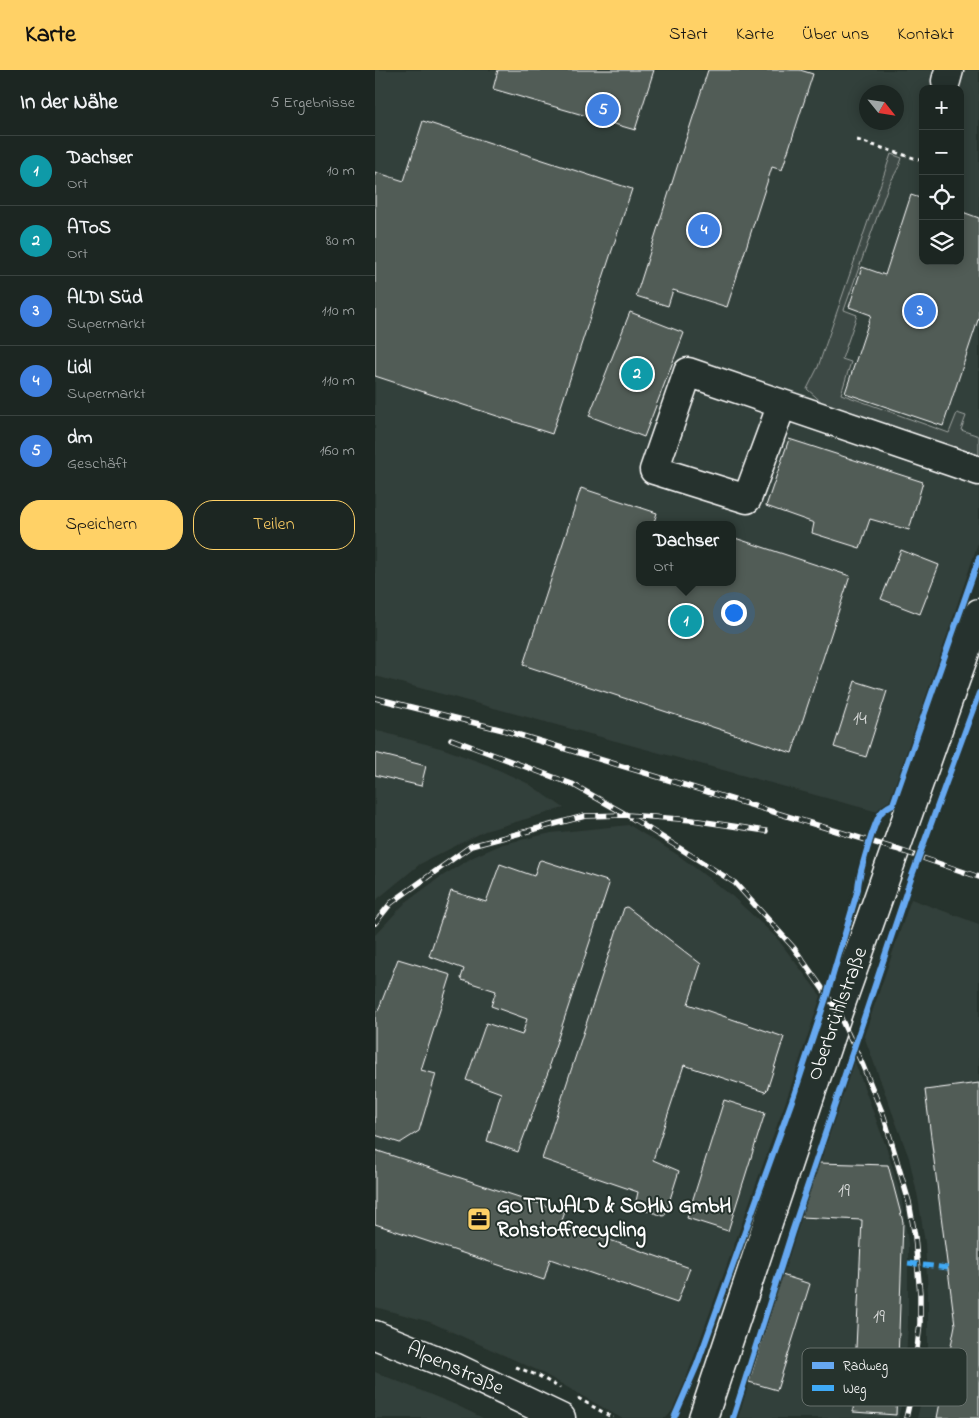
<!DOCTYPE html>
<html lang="de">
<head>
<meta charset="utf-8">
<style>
	body { margin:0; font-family:"Indie Flower",sans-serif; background:#252e2a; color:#f1f3f6 }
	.controls { position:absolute; right:15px; top:15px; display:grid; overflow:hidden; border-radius:10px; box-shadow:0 2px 12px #0003 }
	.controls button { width:45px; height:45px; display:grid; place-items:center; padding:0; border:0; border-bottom:1px solid #3a4340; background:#1c2622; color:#f1f3f6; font:25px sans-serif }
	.compass { position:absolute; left:484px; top:15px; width:45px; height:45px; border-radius:50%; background:#1c2622; box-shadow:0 2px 12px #0003; rotate:120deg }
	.you { position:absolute; left:358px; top:542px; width:18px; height:18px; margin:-12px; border:4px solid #fff; border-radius:50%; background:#1a73e8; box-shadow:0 0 0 8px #1a73e833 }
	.badge { display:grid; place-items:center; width:32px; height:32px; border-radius:50%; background:#ffd166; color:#fff; font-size:16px; font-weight:700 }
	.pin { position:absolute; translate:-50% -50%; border:2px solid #fff; box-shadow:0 1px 5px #0006 }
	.popup { position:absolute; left:261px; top:451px; width:100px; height:65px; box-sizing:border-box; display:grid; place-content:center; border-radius:10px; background:#1c2622; filter:drop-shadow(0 1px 4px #0005); font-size:16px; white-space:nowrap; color:#a0a5a5 }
	.popup b { font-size:19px; color:#f1f3f6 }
	.popup::after { content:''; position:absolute; left:50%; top:100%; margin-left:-10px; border:10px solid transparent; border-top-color:#1c2622 }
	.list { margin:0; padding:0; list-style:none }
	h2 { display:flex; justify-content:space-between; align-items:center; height:65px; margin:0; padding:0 20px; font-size:21px }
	h2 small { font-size:16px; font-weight:400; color:#a0a5a5 }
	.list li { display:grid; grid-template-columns:32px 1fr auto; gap:15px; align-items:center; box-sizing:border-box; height:70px; padding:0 20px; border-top:1px solid #3a4340 }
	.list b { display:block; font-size:19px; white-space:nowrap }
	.list p { margin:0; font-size:16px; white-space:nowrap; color:#a0a5a5 }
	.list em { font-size:16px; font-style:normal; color:#a0a5a5 }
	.actions { display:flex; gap:10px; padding:15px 20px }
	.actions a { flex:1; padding:11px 0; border:1px solid #ffd166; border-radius:20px; text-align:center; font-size:18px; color:#ffd166 }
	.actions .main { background:#ffd166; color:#111 }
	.icon { flex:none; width:28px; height:28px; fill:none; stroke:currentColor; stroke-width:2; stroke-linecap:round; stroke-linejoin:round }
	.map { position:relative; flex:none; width:604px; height:1348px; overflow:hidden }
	header { display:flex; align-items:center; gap:30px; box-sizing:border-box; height:70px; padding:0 25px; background:#ffd166; color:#111 }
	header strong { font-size:24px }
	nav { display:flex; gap:28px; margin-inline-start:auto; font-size:18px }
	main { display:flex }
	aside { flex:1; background:#1c2622 }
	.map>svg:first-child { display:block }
	.built { fill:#333f3a; fill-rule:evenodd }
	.green { fill:#3e4944; stroke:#9ea4a2 }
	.building { fill:#515c57; stroke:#fff }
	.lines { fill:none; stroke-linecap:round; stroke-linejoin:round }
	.minor-casing { stroke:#fff; stroke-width:31 }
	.path { stroke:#fff; stroke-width:3; stroke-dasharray:4 4; stroke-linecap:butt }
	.minor { stroke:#26332d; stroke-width:28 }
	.rail-casing { stroke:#fff; stroke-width:5.5 }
	.rail { stroke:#26332d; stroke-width:4; stroke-dasharray:11; stroke-linecap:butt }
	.quiet { stroke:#3fa9f5; stroke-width:5; stroke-dasharray:10 5; stroke-linecap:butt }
	.cycleway-casing { stroke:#26332d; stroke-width:9 }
	.cycleway { stroke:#66a8f1; stroke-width:6 }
	.labels { text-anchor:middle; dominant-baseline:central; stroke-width:4; stroke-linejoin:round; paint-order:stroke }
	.number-label { font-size:19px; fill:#d4d6d5 }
	.street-label { font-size:21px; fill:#fff; stroke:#26332d }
	.poi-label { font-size:21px; font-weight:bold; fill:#fff; stroke:#26332d; text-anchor:start }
	.key { fill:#26332d; stroke:#67706c; stroke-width:1 }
	.key-label { font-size:14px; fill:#fff }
</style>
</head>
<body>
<header>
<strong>Karte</strong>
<nav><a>Start</a><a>Karte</a><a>Über uns</a><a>Kontakt</a></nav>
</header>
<main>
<aside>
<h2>In der Nähe<small>5 Ergebnisse</small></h2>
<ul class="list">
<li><span class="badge" style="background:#0f9aa8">1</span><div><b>Dachser</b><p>Ort</p></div><em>10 m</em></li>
<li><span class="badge" style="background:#0f9aa8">2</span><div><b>AToS</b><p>Ort</p></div><em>80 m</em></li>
<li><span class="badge" style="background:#3f7fe0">3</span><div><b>ALDI Süd</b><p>Supermarkt</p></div><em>110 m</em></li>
<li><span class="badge" style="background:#3f7fe0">4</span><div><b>Lidl</b><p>Supermarkt</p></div><em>110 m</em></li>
<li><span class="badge" style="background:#3f7fe0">5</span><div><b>dm</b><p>Geschäft</p></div><em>160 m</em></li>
</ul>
<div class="actions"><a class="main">Speichern</a><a>Teilen</a></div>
</aside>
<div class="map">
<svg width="604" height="1348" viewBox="0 0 604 1348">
	<rect width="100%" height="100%" fill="#26332d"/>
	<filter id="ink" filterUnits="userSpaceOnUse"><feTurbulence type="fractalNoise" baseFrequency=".02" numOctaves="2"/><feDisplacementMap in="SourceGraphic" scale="10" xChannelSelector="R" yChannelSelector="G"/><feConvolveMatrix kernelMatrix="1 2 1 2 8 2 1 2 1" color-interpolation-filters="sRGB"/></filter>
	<g filter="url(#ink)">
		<g class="built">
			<path d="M0,0h604v366l-18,-6 -4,-17 -7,21 -110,-40 11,-31 -9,-4 14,-44 -12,-5 43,-121 5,-13 8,-10 -9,-12 -73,213 -10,22 73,34 98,32v85l-87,260 -14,12 -503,-136zM548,19h37v172h-37zM492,22h30v30h-30zM265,455h92v57h-92z"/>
			<polygon points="0,660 69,679 113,695 154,714 189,738 110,761 45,794 0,831"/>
			<polygon points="254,755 303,785 357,826 401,867 446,926 413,1025 307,1320 298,1340 291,1348 246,1348 164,1301 55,1252 0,1237 0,865 31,832 64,808 98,787 128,774 176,763"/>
			<polygon points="536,829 604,854 604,1348 542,1348 549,1319 553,1275 553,1224 550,1173 543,1128 534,1088 489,966"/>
			<polygon points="479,990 512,1079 526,1126 533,1173 533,1254 529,1324 523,1348 363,1348 426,1147"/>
			<polygon points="0,1302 81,1335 108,1348 0,1348"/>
		</g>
		<path class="green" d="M516,84l11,4c-3,11 -10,20 -15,31l-43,121 13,5 -15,44 9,3 -10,32 108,39 8,-20 9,3 -5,14 18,6v19l-154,-50 -18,-16 11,-22z"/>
		<g class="building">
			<polygon points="123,0 279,0 260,60 118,19"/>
			<polygon points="333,0 425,0 438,4 407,100 397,97 352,237 298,220 293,236 261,226"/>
			<polygon points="48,51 257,119 177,364 0,306 0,102 29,111"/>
			<polygon points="536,125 548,129 548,191 585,191 585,141 604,148 604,247 568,356 470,323 496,245 474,237 487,197 510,205"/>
			<polygon points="255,242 309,263 269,367 214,346"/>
			<polygon points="414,369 548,412 534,460 495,449 485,478 437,463 439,453 391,436"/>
			<polygon points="206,418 282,443 278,455 265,455 265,512 357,512 357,467 475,506 417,683 148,595"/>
			<polygon points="526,480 564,495 545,544 506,529"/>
			<polygon points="480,611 512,621 491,687 459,677"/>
			<polygon points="0,683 51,696 46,716 0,705"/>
			<polygon points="166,790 232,811 234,814 174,995 175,997 143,1082 112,1071 126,1023 91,1010 111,953 147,965 152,949 116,936 121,921 87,910 86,908 89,899 54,886 76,821 111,832 125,794 159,806 164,791"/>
			<polygon points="252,837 326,894 313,934 409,967 392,1020 390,1022 309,995 278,1090 304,1101 290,1145 288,1146 260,1136 263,1122 167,1089 249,838"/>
			<polygon points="23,889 76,905 46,1000 61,1004 44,1061 25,1073 0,1065 0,940 3,941"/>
			<polygon points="604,1013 604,1348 562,1348 580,1255 550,1020"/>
			<polygon points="349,1030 390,1043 353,1161 312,1148"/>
			<polygon points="0,1080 190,1142 186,1153 315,1198 302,1233 175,1189 169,1210 0,1154"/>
			<polygon points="444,1093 513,1095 528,1152 521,1345 478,1342 487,1150 426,1147"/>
			<polygon points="407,1205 435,1214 402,1320 374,1312"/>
		</g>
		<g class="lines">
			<g class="minor-casing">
				<g id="minor">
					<polyline points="571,11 574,0"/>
					<polyline points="407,334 372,429 279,400 313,302 604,401"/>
					<polyline points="0,1265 79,1297 186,1348"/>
					<polyline points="328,1348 463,942 604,543"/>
				</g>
			</g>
			<g class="path">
				<polyline points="482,70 545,90"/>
				<polyline points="141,1297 164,1306 185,1318"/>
				<polyline points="203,1328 238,1348"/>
			</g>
			<use href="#minor" class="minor"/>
			<g class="rail-casing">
				<g id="rail">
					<polyline points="0,628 128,660 521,779 604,807"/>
					<polyline points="76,669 197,714 252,745 360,813 419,878 452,925 463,942 488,996 509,1047 534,1132 540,1167 545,1224 545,1253 537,1322 531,1348"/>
					<polyline points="0,853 16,833 96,776 210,746 252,745 317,750 391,761"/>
				</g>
			</g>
			<use href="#rail" class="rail"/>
			<polyline class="quiet" points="533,1193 573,1198"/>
			<g class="cycleway-casing">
				<g id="cycleway">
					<path d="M299,1348l23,-53 97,-270 33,-100 31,-106c0,-12 16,-67 23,-76 3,-4 8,-7 12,-9l86,-246"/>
					<polyline points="358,1348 417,1162 535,811 604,623"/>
				</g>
			</g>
			<use href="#cycleway" class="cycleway"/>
		</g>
	</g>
	<defs>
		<g id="office-square" transform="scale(1.25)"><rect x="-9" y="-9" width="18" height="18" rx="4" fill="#ffd166" stroke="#26332d"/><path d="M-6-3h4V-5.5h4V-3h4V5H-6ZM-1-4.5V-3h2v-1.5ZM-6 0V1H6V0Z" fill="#111"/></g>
	</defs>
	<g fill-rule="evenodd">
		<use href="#office-square" x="104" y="1149"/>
	</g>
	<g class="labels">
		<g class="number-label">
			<text x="485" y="649">14</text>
			<text x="469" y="1121">19</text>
			<text x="504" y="1247">19</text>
		</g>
		<g class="street-label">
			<text transform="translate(463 944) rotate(-70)">Oberbrühlstraße</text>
			<text transform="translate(80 1299) rotate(24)">Alpenstraße</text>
		</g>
		<g class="poi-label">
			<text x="122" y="1137">GOTTWALD &amp; SOHN GmbH<tspan x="122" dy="24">Rohstoffrecycling</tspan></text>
		</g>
	</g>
	<rect x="427" y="1278" width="165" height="58" rx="8" class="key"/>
	<rect x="437" y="1292" width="22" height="7" fill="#66a8f1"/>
	<rect x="437" y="1315" width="22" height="6" fill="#3fa9f5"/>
	<g class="key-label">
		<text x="468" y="1300">Radweg</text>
		<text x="468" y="1323">Weg</text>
	</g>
</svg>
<div class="controls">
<button>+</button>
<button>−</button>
<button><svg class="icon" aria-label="locate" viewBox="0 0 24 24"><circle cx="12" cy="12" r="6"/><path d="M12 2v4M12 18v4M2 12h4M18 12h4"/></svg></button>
<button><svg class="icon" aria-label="layers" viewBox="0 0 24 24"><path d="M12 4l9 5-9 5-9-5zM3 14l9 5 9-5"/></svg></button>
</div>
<svg class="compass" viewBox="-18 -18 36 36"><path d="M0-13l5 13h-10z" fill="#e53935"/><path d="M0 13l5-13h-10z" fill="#a0a5a5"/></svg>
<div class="you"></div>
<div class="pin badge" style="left:311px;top:551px;background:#0f9aa8">1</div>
<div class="popup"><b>Dachser</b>Ort</div>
<div class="pin badge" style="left:262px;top:304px;background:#0f9aa8">2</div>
<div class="pin badge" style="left:545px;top:241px;background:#3f7fe0">3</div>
<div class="pin badge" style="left:329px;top:160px;background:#3f7fe0">4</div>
<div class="pin badge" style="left:228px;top:40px;background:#3f7fe0">5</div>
</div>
</main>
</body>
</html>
